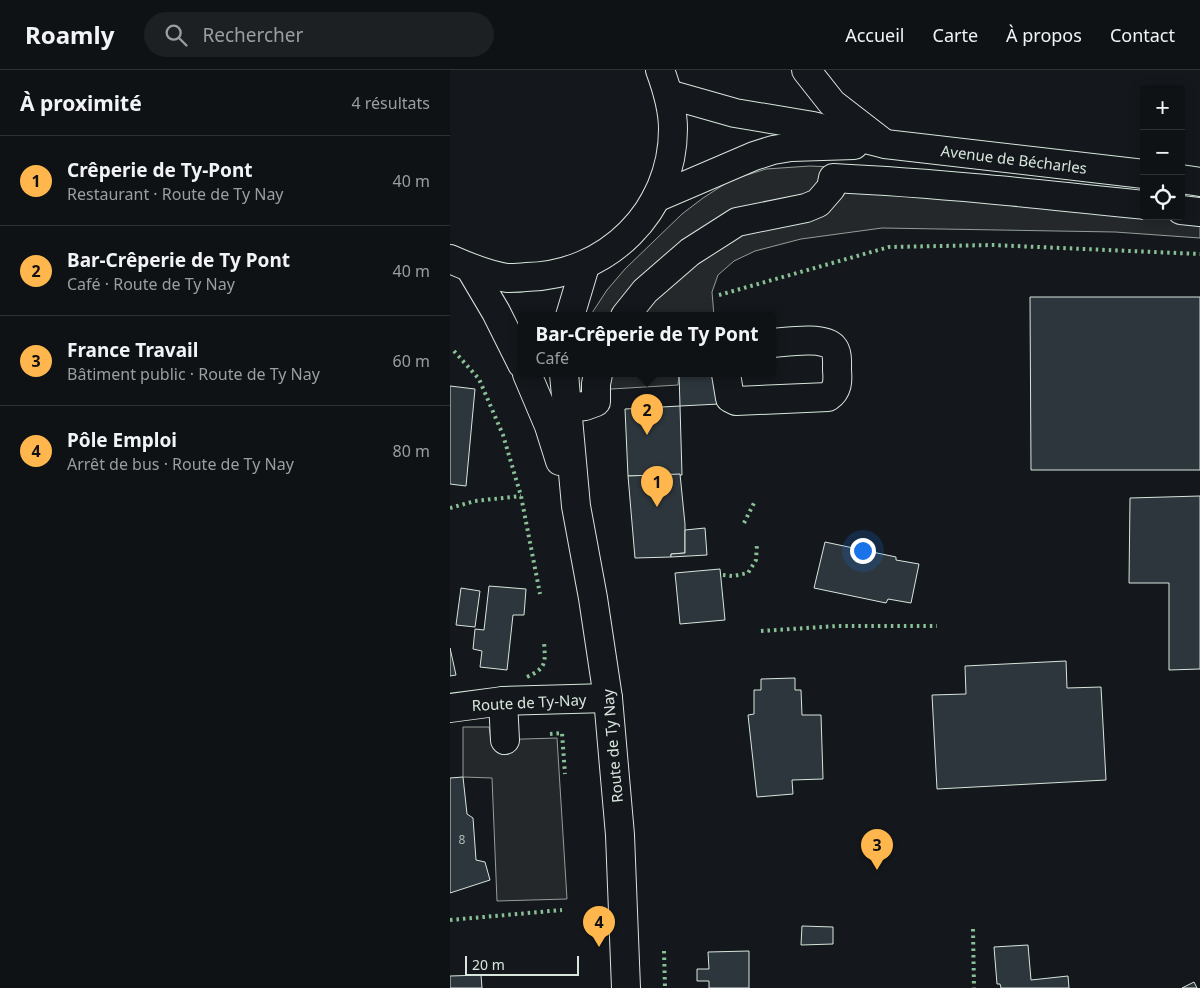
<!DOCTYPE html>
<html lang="fr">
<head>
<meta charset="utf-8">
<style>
	body { margin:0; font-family:"Noto Sans",sans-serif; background:#1d2022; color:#f1f3f6 }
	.controls { position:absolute; right:15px; top:15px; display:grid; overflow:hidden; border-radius:5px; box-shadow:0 2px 12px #0003 }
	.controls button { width:45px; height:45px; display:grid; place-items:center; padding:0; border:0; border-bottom:1px solid #2f3234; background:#0f1215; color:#f1f3f6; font:25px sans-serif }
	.scale { position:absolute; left:15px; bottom:12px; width:114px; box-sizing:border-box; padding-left:5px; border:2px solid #d8e6dc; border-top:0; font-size:14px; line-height:18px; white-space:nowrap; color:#d8e6dc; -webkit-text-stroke:4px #14181c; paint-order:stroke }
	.you { position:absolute; left:412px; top:480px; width:18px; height:18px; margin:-12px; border:4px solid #fff; border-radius:50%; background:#1a73e8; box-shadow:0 0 0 8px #1a73e833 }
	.badge { display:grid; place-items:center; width:32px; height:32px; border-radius:50%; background:#ffb74d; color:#111; font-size:16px; font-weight:700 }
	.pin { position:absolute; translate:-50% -41px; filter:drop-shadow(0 1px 2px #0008) }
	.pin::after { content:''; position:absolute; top:26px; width:18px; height:15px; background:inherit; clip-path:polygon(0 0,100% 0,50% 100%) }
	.popup { position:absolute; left:68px; top:242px; width:258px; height:65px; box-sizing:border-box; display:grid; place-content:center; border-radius:5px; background:#0f1215; filter:drop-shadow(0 1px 4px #0005); font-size:16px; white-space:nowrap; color:#9b9ea0 }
	.popup b { font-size:19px; color:#f1f3f6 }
	.popup::after { content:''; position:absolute; left:50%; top:100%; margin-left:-10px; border:10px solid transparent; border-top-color:#0f1215 }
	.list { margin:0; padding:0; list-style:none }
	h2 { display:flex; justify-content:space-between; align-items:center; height:65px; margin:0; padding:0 20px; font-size:21px }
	h2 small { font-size:16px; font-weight:400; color:#9b9ea0 }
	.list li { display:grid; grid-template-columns:32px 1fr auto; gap:15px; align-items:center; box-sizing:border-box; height:90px; padding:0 20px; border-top:1px solid #2f3234 }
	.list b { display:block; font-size:19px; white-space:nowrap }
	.list p { margin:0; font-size:16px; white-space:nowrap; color:#9b9ea0 }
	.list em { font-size:16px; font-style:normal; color:#9b9ea0 }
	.icon { flex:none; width:28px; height:28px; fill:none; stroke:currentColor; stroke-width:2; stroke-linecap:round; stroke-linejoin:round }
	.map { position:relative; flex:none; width:750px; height:918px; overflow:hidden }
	header { display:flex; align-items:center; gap:30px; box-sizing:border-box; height:70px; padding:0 25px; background:#0f1215; border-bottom:1px solid #2f3234 }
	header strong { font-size:24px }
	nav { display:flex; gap:28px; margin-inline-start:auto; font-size:18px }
	.search { width:350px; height:45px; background:#1d2022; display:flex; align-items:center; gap:12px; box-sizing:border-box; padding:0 18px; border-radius:28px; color:#9b9ea0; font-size:19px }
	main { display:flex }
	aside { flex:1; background:#0f1215 }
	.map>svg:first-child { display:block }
	.parking { fill:#24282b; stroke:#939e99 }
	.building { fill:#2c363c; stroke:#d8e6dc }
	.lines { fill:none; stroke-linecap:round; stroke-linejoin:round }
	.minor-casing { stroke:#d8e6dc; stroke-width:30 }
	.major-casing { stroke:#d8e6dc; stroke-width:30 }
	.minor { stroke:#14181c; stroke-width:28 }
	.major { stroke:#14181c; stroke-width:28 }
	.hedge { stroke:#8ac095; stroke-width:4; stroke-dasharray:2.5 4; stroke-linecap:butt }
	.labels { text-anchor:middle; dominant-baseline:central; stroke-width:4; stroke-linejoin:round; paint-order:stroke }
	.number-label { font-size:12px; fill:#adbab4 }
	.street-label { font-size:15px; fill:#d8e6dc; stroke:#14181c }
</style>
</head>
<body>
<header>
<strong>Roamly</strong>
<div class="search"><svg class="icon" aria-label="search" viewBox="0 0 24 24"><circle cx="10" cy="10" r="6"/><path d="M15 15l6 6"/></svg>Rechercher</div>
<nav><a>Accueil</a><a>Carte</a><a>À propos</a><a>Contact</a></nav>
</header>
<main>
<aside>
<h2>À proximité<small>4 résultats</small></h2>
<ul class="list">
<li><span class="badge">1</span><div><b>Crêperie de Ty-Pont</b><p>Restaurant · Route de Ty Nay</p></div><em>40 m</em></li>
<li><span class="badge">2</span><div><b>Bar-Crêperie de Ty Pont</b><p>Café · Route de Ty Nay</p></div><em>40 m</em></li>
<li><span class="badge">3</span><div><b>France Travail</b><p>Bâtiment public · Route de Ty Nay</p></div><em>60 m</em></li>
<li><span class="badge">4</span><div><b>Pôle Emploi</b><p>Arrêt de bus · Route de Ty Nay</p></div><em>80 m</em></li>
</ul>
</aside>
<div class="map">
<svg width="750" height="918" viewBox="0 0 750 918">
	<rect width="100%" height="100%" fill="#14181c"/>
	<g class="parking">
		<polygon points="360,96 384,97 694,146 731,146 750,133 750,168 665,162 432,158 351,169 305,181 284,191 268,205 262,222 264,246 140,246 157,220 175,199 232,144 253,128 281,110 316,99"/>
		<polygon points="129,304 229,304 228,315 128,321"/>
		<polygon points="13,657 39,657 41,670 107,668 117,829 47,831 42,708 13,707"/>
	</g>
	<g class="building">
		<polygon points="580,227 750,227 750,400 581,400"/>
		<polygon points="229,304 269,304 269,334 230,336"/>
		<polygon points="0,316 25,319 16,416 0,414"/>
		<polygon points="230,336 232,405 178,406 175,339"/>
		<polygon points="230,404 235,454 235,483 221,484 221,487 185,488 178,406"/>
		<polygon points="750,426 750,599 719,600 719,513 679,513 680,428"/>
		<polygon points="255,458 257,485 221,487 221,484 235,483 235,460"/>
		<polygon points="375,472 446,487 446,490 469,494 461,533 438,529 436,533 364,518"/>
		<polygon points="270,499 275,550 230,554 225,503"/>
		<polygon points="39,516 76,519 74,545 63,545 57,600 30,597 32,581 23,579 25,559 34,560"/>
		<polygon points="11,518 30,521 25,557 6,555"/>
		<polygon points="0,578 6,605 0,606"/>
		<polygon points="616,591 617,618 651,617 656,710 487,719 482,625 516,624 515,596"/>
		<polygon points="345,608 345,620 351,620 352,645 371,645 373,709 342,710 343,724 307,727 298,645 304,644 304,620 311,620 311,609"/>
		<polygon points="13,707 17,744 23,748 26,790 35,792 40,810 0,823 0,708"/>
		<polygon points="352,856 383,857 383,874 351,875"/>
		<polygon points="578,875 581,910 618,906 619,918 551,918 550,914 547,914 544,877"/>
		<polygon points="299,881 299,918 259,918 259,911 247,911 247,899 259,899 258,882"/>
		<polygon points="31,905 32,918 0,918 0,906"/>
		<polygon points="744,912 747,918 732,918"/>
	</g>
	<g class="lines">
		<g class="minor-casing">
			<g id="minor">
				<polyline points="356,0 382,33 435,74"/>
				<polyline points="731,140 750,142"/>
				<path d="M175,246l20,-25 45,-39 47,-30 69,-14 12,-5 13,-15 2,-10c104,5 207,16 311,27"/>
				<path d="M276,304l4,24 6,3 92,-4c10,-7 10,-16 9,-27 0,-7 1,-18 -4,-23 -9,-11 -47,-5 -61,-4"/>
				<polyline points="116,338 135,336 146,332 146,314 148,304"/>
				<polyline points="53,631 55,670"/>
				<polyline points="0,638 53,631 158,628"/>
			</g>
		</g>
		<g class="major-casing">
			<g id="major">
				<polyline points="218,24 285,43 363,56 435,74 694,104"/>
				<polyline points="731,109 750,112"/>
				<polyline points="206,128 304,86 323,80 341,77 404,75"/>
				<path d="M0,189c18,8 37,16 57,19 7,0 13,0 19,-1 81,-1 147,-66 147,-148 0,-20 -6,-40 -13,-59"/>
				<polyline points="20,198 46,242 72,294"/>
				<polyline points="120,246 135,196"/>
				<polyline points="77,304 99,356 110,391"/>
				<polyline points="114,304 126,436 143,528 158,628 170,765 176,918"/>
			</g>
		</g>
		<use href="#minor" class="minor"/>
		<use href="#major" class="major"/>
		<g class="hedge">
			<polyline points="269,225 439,177 542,175 750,184"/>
			<polyline points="4,281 29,309 53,365 71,426 90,524"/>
			<polyline points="0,438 25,431 71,426"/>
			<polyline points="294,453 305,431"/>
			<polyline points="273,505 283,506 298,503 306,490 307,474"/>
			<polyline points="311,561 387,556 487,556"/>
			<path d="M77,607c21,-10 18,-15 17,-36"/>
			<polyline points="100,664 112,663 115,704"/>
			<polyline points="0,850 112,840"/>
			<polyline points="523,859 524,918"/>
			<polyline points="214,881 215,918"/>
		</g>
	</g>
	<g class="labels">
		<g class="number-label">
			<text x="12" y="769">8</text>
		</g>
		<g class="street-label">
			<text transform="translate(564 89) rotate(7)">Avenue de Bécharles</text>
			<text transform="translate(79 632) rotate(-3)">Route de Ty-Nay</text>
			<text transform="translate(162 676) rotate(-95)">Route de Ty Nay</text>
		</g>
	</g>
</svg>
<div class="controls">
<button>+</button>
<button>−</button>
<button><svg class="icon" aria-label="locate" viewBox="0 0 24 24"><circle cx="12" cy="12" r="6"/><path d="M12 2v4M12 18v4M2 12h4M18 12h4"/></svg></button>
</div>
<div class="scale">20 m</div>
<div class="you"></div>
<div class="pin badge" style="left:207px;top:437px">1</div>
<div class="pin badge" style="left:197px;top:365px">2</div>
<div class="popup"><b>Bar-Crêperie de Ty Pont</b>Café</div>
<div class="pin badge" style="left:427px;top:800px">3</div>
<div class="pin badge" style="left:149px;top:877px">4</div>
</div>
</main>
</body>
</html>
